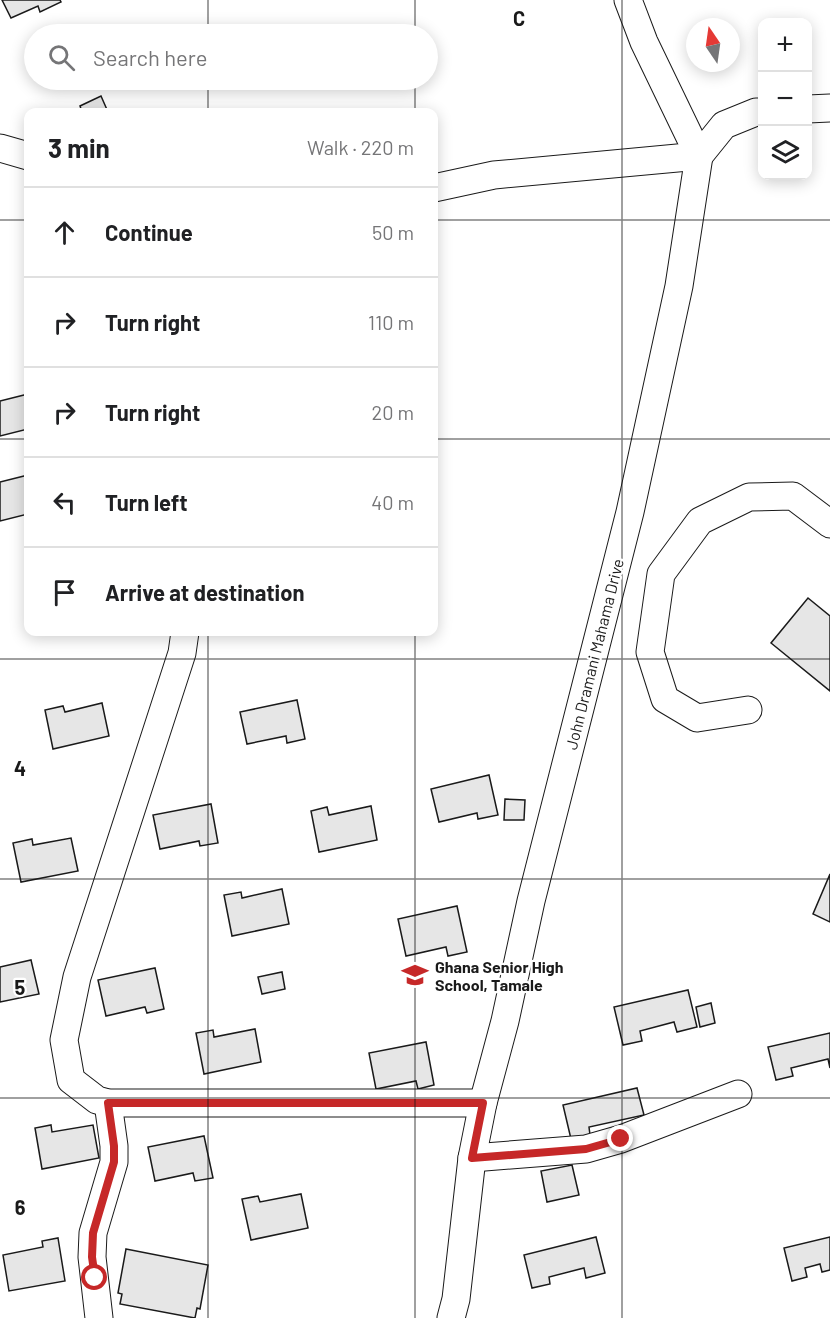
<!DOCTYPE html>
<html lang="en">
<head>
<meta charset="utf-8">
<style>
	body { margin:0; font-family:Barlow,sans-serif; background:#f6f6f6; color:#202124 }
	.controls { position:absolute; right:18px; top:18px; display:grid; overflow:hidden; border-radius:12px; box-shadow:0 3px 15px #0003 }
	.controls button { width:54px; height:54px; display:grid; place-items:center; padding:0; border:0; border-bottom:2px solid #e0e0e0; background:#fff; color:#202124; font:30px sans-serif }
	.compass { position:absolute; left:686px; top:18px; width:54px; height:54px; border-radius:50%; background:#fff; box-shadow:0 3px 15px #0003; rotate:347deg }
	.stop { position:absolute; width:18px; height:18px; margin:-14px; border:4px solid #c62828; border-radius:50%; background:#fff }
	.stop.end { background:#c62828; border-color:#fff; box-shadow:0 2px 6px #0008 }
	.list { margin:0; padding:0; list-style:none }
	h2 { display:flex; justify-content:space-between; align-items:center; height:78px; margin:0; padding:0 24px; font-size:26px }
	h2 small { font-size:20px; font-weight:400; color:#757577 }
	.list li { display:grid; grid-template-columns:39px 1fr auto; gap:18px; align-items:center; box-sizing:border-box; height:90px; padding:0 24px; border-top:2px solid #e0e0e0 }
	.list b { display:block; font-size:22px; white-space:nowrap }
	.list em { font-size:20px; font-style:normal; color:#757577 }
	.icon { flex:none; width:33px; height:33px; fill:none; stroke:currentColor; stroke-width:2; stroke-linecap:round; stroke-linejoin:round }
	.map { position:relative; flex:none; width:830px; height:1318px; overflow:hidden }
	.search { position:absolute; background:#fff; box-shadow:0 3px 15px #0003; left:24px; top:24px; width:414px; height:66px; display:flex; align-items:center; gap:15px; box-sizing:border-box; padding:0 21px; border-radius:33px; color:#757577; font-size:22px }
	.panel { position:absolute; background:#fff; box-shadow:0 3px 15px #0003; left:24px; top:108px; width:414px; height:528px; border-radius:12px }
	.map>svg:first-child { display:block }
	.building { fill:#e6e6e6; stroke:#1a1a1a; stroke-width:1.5 }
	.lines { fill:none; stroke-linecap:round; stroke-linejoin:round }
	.minor-casing { stroke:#1a1a1a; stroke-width:29 }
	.minor { stroke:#fff; stroke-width:27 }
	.route { stroke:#c62828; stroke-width:8 }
	.grid { fill:none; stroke:#1a1a1a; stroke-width:1.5; stroke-opacity:0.55 }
	.labels { text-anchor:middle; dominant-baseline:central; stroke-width:4.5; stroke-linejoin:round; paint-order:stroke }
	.street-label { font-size:16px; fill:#1a1a1a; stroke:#fff }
	.poi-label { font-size:16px; font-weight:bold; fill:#1a1a1a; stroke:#fff; text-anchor:start }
	.grid-label { font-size:20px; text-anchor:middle; font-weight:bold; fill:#1a1a1a; stroke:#fff; stroke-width:4.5; stroke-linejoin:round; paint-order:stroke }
</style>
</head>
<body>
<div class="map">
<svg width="830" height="1318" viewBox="0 0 830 1318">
	<rect width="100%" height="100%" fill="#fff"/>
	<g class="building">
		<polygon points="2,0 60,0 61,2 40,12 38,6 11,18"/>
		<polygon points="101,96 108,112 82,112 80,106"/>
		<polygon points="28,394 28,429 0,436 0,401"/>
		<polygon points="28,475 28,514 0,521 0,482"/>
		<polygon points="808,598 830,616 830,691 771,643"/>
		<polygon points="297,700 305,739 287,743 286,736 247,744 240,712"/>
		<polygon points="102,703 109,736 53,749 45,710 63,706 65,712"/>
		<polygon points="489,775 498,815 478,819 477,813 439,822 431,789"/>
		<polygon points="505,799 525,800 524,820 504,820"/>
		<polygon points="211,804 218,843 200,846 199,841 160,849 153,815"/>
		<polygon points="371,806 377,840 319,852 311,811 327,807 329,815"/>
		<polygon points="71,838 78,871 21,882 13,843 32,839 33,845"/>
		<polygon points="830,874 830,922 813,914"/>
		<polygon points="282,889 289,924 232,936 224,895 241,892 242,898"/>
		<polygon points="457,906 467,952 448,956 446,947 406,956 398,919"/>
		<polygon points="31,960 39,994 0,1002 0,967"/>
		<polygon points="155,968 164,1009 147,1013 145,1007 106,1016 98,980"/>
		<polygon points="282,972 285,989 262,994 258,977"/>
		<polygon points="688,990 697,1027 677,1032 674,1022 640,1031 642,1041 623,1045 614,1007"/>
		<polygon points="711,1003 715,1023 700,1027 696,1007"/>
		<polygon points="255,1029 261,1062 204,1074 196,1033 213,1030 214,1037"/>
		<polygon points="830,1033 830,1068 828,1059 791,1068 793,1076 776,1080 768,1047"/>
		<polygon points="426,1042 434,1085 418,1089 416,1081 376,1089 369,1053"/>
		<polygon points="637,1088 644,1115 589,1127 590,1135 571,1139 563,1105"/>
		<polygon points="51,1125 52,1132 93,1125 99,1158 42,1169 35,1128"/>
		<polygon points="204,1136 213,1178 195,1181 193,1173 155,1181 148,1147"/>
		<polygon points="572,1165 579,1195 547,1202 541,1171"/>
		<polygon points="301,1194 308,1228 251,1240 242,1199 258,1196 260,1202"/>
		<polygon points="596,1237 605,1273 586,1278 584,1268 549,1277 550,1284 532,1288 524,1255"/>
		<polygon points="830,1237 830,1270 822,1272 820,1264 805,1268 807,1277 792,1281 784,1248"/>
		<polygon points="58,1238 65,1281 9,1291 3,1255 43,1247 42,1241"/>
		<polygon points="126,1249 208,1265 200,1309 197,1308 195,1318 120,1304 122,1294 118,1293"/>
	</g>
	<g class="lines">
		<g class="minor-casing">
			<g id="minor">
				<polyline points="808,109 830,108"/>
				<polyline points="0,148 28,156"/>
				<polyline points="434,188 494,175 699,156 724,125 756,112 762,112"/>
				<polyline points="185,632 182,653 77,977 64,1040 71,1080 97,1100 108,1103 483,1103"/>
				<polyline points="748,710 697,718 665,699 650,652 661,574 700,521 749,497 793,496 830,524"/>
				<polyline points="472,1158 586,1149 621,1139 738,1094"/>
				<polyline points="99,1318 92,1257 93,1233 114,1162 114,1146 108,1103"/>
				<polyline points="451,1318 456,1299 472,1158 483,1103 505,1021 531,901 630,512 679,286 699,156 644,42 628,0"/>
			</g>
		</g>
		<use href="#minor" class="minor"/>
	</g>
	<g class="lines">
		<polyline class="route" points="95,1278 92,1257 93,1233 114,1162 114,1146 108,1103 483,1103 472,1158 586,1149 621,1139"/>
	</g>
	<path class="grid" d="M208,0v34M415,0v34M622,0v1318M208,80v32M415,80v32M0,220h28M434,220h396M0,439h28M434,439h396M208,632v686M415,632v686M0,659h830M0,879h830M0,1098h830"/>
	<defs>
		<g id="school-bare" transform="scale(2.07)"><path d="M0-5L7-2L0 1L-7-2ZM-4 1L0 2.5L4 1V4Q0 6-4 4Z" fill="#c62828" stroke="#fff" stroke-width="2.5" paint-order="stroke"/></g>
	</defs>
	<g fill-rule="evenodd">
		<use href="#school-bare" x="415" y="975"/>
	</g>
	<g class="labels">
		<g class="street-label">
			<text transform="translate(594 654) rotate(-76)">John Dramani Mahama Drive</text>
		</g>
		<g class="poi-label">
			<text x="435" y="966">Ghana Senior High<tspan x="435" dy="18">School, Tamale</tspan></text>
		</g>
	</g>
	<g class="grid-label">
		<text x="519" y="26">C</text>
		<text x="20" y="776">4</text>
		<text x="20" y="995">5</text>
		<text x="20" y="1215">6</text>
	</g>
</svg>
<div class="controls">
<button>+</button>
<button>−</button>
<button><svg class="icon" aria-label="layers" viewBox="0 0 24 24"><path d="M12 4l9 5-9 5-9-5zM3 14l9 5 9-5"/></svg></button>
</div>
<svg class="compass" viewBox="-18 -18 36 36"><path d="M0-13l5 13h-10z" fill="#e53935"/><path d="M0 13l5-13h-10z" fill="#757577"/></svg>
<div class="stop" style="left:95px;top:1278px"></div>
<div class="stop end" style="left:621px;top:1139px"></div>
<div class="search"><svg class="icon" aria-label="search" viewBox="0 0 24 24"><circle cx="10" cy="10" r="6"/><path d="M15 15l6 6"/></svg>Search here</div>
<section class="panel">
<h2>3 min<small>Walk · 220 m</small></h2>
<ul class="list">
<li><svg class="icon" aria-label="ahead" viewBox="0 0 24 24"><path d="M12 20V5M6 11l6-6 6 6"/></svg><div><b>Continue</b></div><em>50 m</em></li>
<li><svg class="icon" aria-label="right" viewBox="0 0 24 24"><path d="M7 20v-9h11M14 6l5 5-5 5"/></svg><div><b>Turn right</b></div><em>110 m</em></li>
<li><svg class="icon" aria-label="right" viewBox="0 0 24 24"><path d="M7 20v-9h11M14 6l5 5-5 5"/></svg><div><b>Turn right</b></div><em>20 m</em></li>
<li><svg class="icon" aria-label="left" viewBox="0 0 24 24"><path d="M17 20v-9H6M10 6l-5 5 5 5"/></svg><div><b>Turn left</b></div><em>40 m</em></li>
<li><svg class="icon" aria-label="arrive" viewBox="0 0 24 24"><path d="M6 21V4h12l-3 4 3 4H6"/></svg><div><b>Arrive at destination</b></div></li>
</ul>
</section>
</div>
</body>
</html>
